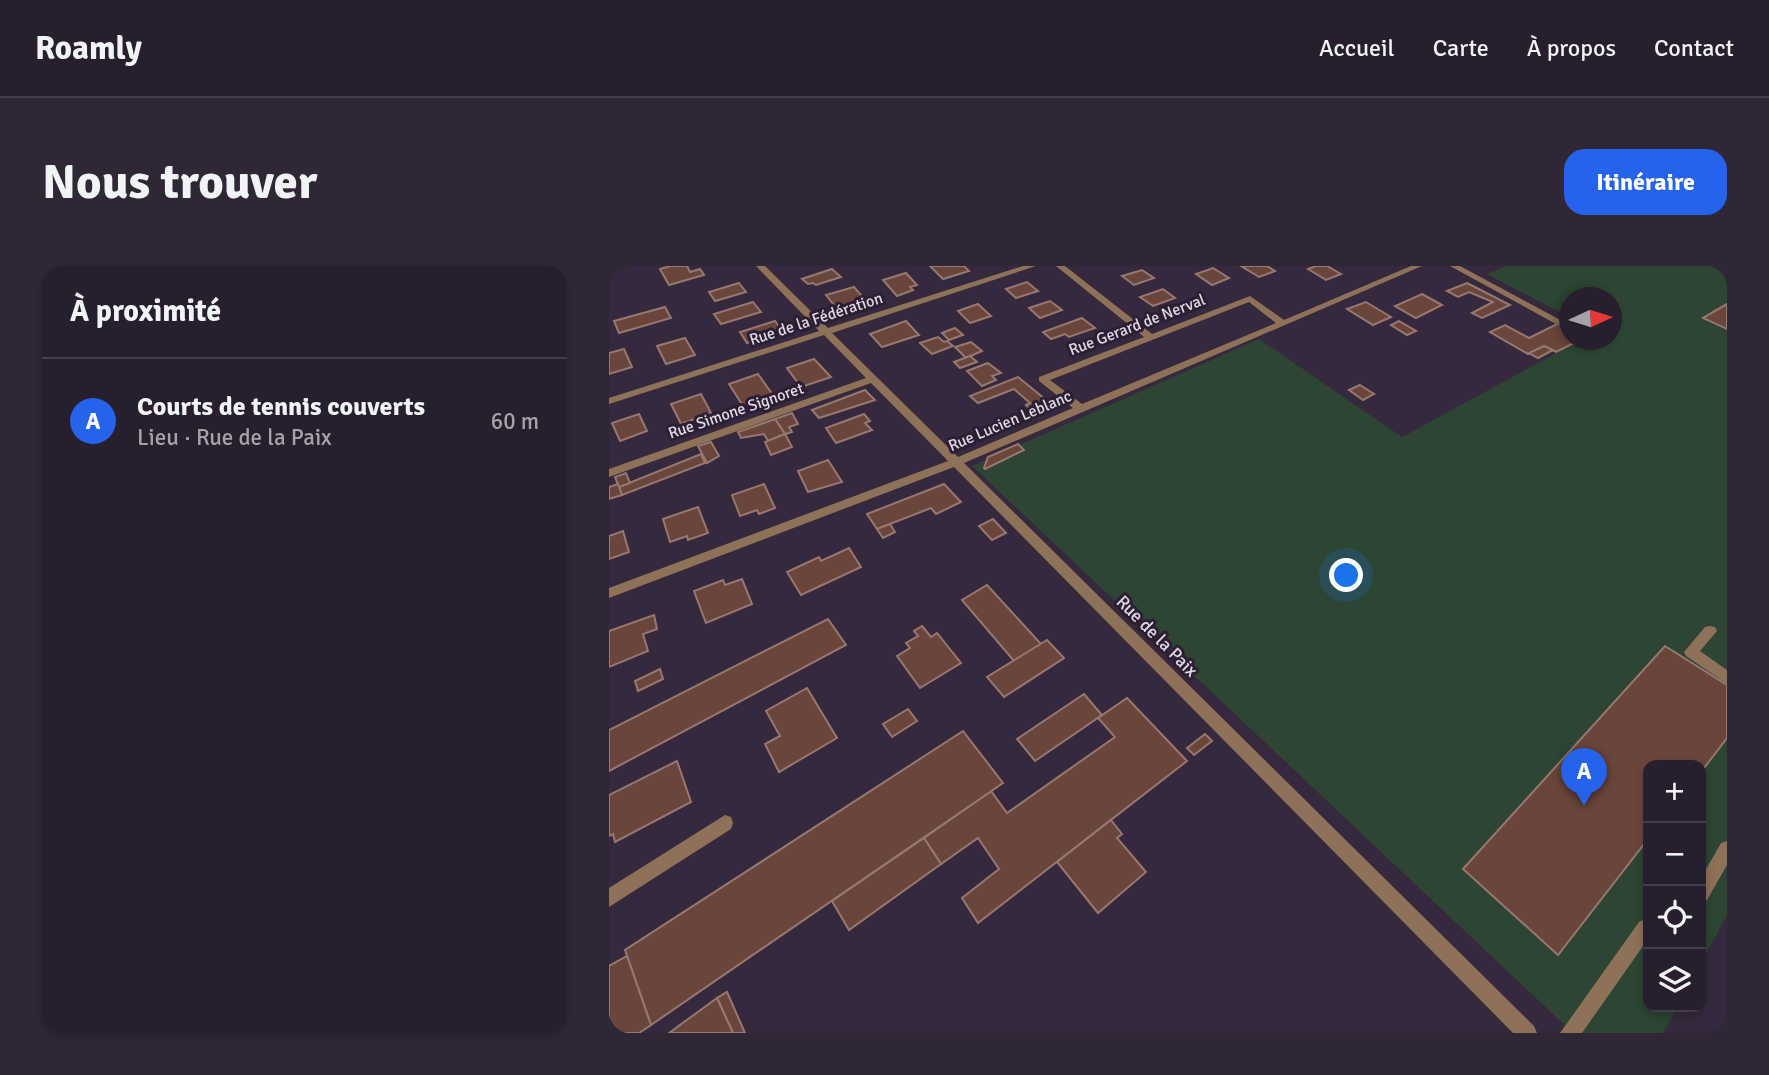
<!DOCTYPE html>
<html lang="fr">
<head>
<meta charset="utf-8">
<style>
	body { margin:0; font-family:Signika,sans-serif; background:#302736; color:#f1f3f6 }
	.controls { position:absolute; right:21px; bottom:21px; display:grid; overflow:hidden; border-radius:14px; box-shadow:0 4px 10px #0003 }
	.controls button { width:63px; height:63px; display:grid; place-items:center; padding:0; border:0; border-bottom:2px solid #443d4a; background:#281f2e; color:#f1f3f6; font:35px sans-serif }
	.compass { position:absolute; left:950px; top:21px; width:63px; height:63px; border-radius:50%; background:#281f2e; box-shadow:0 4px 10px #0003; rotate:86deg }
	.you { position:absolute; left:738px; top:310px; width:24px; height:24px; margin:-18px; border:5px solid #fff; border-radius:50%; background:#1a73e8; box-shadow:0 0 0 10px #1a73e833 }
	.badge { display:grid; place-items:center; width:46px; height:46px; border-radius:50%; background:#2563eb; color:#fff; font-size:23px; font-weight:700 }
	.pin { position:absolute; translate:-50% -58px; filter:drop-shadow(0 2px 4px #0008) }
	.pin::after { content:''; position:absolute; top:37px; width:24px; height:21px; background:inherit; clip-path:polygon(0 0,100% 0,50% 100%) }
	.list { margin:0; padding:0; list-style:none }
	h2 { display:flex; justify-content:space-between; align-items:center; height:91px; margin:0; padding:0 28px; font-size:30px }
	h2 small { font-size:23px; font-weight:400; color:#a5a2aa }
	.list li { display:grid; grid-template-columns:46px 1fr auto; gap:21px; align-items:center; box-sizing:border-box; height:126px; padding:0 28px; border-top:2px solid #443d4a }
	.list b { display:block; font-size:26px; white-space:nowrap }
	.list p { margin:0; font-size:23px; white-space:nowrap; color:#a5a2aa }
	.list em { font-size:23px; font-style:normal; color:#a5a2aa }
	.icon { flex:none; width:38px; height:38px; fill:none; stroke:currentColor; stroke-width:2; stroke-linecap:round; stroke-linejoin:round }
	.map { position:relative; flex:none; width:1118px; height:767px; overflow:hidden; border-radius:21px }
	header { display:flex; align-items:center; gap:42px; box-sizing:border-box; height:98px; padding:0 35px; background:#281f2e; border-bottom:2px solid #443d4a }
	header strong { font-size:33px }
	nav { display:flex; gap:38px; margin-inline-start:auto; font-size:24px }
	.intro { display:flex; align-items:center; justify-content:space-between; box-sizing:border-box; height:168px; padding:0 42px }
	h1 { margin:0; font-size:49px }
	.button { padding:18px 32px; border-radius:21px; background:#2563eb; color:#fff; font-size:24px; font-weight:700 }
	main { display:flex; gap:42px; padding:0 42px }
	aside { flex:1; background:#281f2e; border-radius:21px; box-shadow:0 4px 10px #0003 }
	.map>svg:first-child { display:block }
	.green { fill:#2d4532 }
	.building { fill:#6a453c; stroke:#967871; stroke-width:2 }
	.lines { fill:none; stroke-linecap:round; stroke-linejoin:round }
	.service { fill:#8d7158; fill-rule:evenodd }
	.minor { fill:#8d7158; fill-rule:evenodd }
	.labels { text-anchor:middle; dominant-baseline:central; stroke-width:6; stroke-linejoin:round; paint-order:stroke }
	.far-street-label { font-size:16px; fill:#e1d8e5; stroke:#2c1f33 }
	.street-label { font-size:18px; fill:#e1d8e5; stroke:#2c1f33 }
</style>
</head>
<body>
<header>
<strong>Roamly</strong>
<nav><a>Accueil</a><a>Carte</a><a>À propos</a><a>Contact</a></nav>
</header>
<div class="intro"><h1>Nous trouver</h1><a class="button">Itinéraire</a></div>
<main>
<aside>
<h2>À proximité<small></small></h2>
<ul class="list">
<li><span class="badge">A</span><div><b>Courts de tennis couverts</b><p>Lieu · Rue de la Paix</p></div><em>60 m</em></li>
</ul>
</aside>
<div class="map">
<svg width="1118" height="767" viewBox="0 0 1118 767">
	<rect width="100%" height="100%" fill="#36293d"/>
	<polygon class="green" points="898,0 1118,0 1118,649 1092,697 1092,499 1039,499 1039,741 1068,741 1054,767 964,767 363,200 650,73 793,171 971,74 1002,74 1002,32 960,32 960,51 878,8"/>
	<g class="building">
		<polygon points="61,0 78,0 81,6 91,3 95,9 60,19 51,3"/>
		<polygon points="321,0 355,0 360,5 334,13"/>
		<polygon points="632,0 658,0 666,5 650,11"/>
		<polygon points="707,0 718,0 732,8 717,14 699,3"/>
		<polygon points="604,2 620,12 603,19 587,8"/>
		<polygon points="223,3 232,11 207,19 204,17 199,18 193,13"/>
		<polygon points="533,4 545,12 525,19 513,10"/>
		<polygon points="297,7 308,19 301,21 304,24 288,30 274,14"/>
		<polygon points="418,16 429,25 407,32 397,23"/>
		<polygon points="130,17 137,26 106,35 100,26"/>
		<polygon points="858,17 901,39 873,52 863,47 884,36 860,26 849,31 838,25"/>
		<polygon points="245,21 257,35 229,44 217,29"/>
		<polygon points="554,23 566,32 544,40 531,31"/>
		<polygon points="813,28 833,39 807,52 786,40"/>
		<polygon points="441,35 453,44 431,52 420,42"/>
		<polygon points="144,36 152,46 112,58 105,48"/>
		<polygon points="757,36 782,51 764,59 738,43"/>
		<polygon points="369,38 382,50 361,57 349,45"/>
		<polygon points="1118,38 1118,63 1094,52"/>
		<polygon points="56,41 62,52 10,67 5,55"/>
		<polygon points="473,52 486,62 460,71 456,68 442,73 434,66"/>
		<polygon points="960,52 960,74 971,74 947,86 935,80 919,88 881,66 896,59 920,72"/>
		<polygon points="166,55 175,67 138,77 131,66"/>
		<polygon points="297,55 310,69 273,81 261,68"/>
		<polygon points="790,55 807,65 798,69 782,59"/>
		<polygon points="346,62 354,69 340,74 333,67"/>
		<polygon points="329,71 335,76 338,75 344,80 323,88 311,77"/>
		<polygon points="76,72 86,89 57,98 48,80"/>
		<polygon points="362,76 373,85 357,92 346,81"/>
		<polygon points="935,80 944,84 929,92 920,87"/>
		<polygon points="15,83 23,101 0,108 0,87"/>
		<polygon points="361,90 368,96 351,102 345,96"/>
		<polygon points="205,93 222,111 192,121 178,102"/>
		<polygon points="379,97 392,107 383,110 387,114 373,120 358,105"/>
		<polygon points="149,108 164,129 134,140 120,118"/>
		<polygon points="409,111 447,142 428,150 417,139 421,137 405,123 369,137 361,130"/>
		<polygon points="751,119 765,128 754,134 740,124"/>
		<polygon points="256,124 266,134 210,152 203,144"/>
		<polygon points="92,128 102,147 72,158 62,138"/>
		<polygon points="183,147 189,158 180,161 183,166 176,168 166,153"/>
		<polygon points="30,148 38,165 11,175 3,157"/>
		<polygon points="255,148 261,155 256,157 263,164 227,177 217,162"/>
		<polygon points="166,153 176,168 159,175 155,168 132,172 129,166"/>
		<polygon points="176,168 183,181 162,189 156,176"/>
		<polygon points="102,176 110,190 98,197 89,180"/>
		<polygon points="409,178 415,184 376,203 375,202 379,191"/>
		<polygon points="92,188 96,197 13,229 10,221"/>
		<polygon points="219,194 233,216 199,226 189,205"/>
		<polygon points="17,207 21,217 10,221 6,211"/>
		<polygon points="9,218 13,229 0,233 0,221"/>
		<polygon points="155,218 166,242 150,248 148,244 131,250 123,229"/>
		<polygon points="335,218 352,236 327,248 322,242 268,263 258,248"/>
		<polygon points="89,241 99,267 79,274 78,270 61,276 54,253"/>
		<polygon points="384,253 397,267 383,274 370,260"/>
		<polygon points="281,258 286,266 274,272 268,263"/>
		<polygon points="14,265 20,286 0,293 0,270"/>
		<polygon points="240,282 252,301 192,329 178,306 210,291 212,295"/>
		<polygon points="133,313 143,338 97,357 85,325 114,314 116,319"/>
		<polygon points="378,319 432,378 405,395 353,334"/>
		<polygon points="45,349 48,363 34,368 39,385 0,401 0,365"/>
		<polygon points="219,353 237,379 0,505 0,464"/>
		<polygon points="313,360 322,371 328,367 352,397 311,422 288,390 301,382 297,377 309,370 305,365"/>
		<polygon points="438,374 455,392 395,431 378,411"/>
		<polygon points="1056,380 1118,419 1118,472 1092,506 1092,499 1039,499 1039,573 949,689 854,603"/>
		<polygon points="51,403 54,413 29,425 26,415"/>
		<polygon points="198,422 228,472 170,506 156,478 171,470 157,445"/>
		<polygon points="475,428 493,449 426,495 408,473"/>
		<polygon points="518,432 578,495 369,657 353,632 390,603 369,572 332,598 315,572 382,525 398,547 506,471 489,452"/>
		<polygon points="299,443 308,455 283,471 274,458"/>
		<polygon points="354,465 394,517 42,759 16,684"/>
		<polygon points="596,468 603,475 585,489 578,482"/>
		<polygon points="68,495 82,536 6,576 4,568 0,570 0,529"/>
		<polygon points="502,554 513,568 508,572 537,606 489,647 448,596"/>
		<polygon points="315,572 332,598 240,664 223,635"/>
		<polygon points="18,690 42,759 30,767 0,767 0,700"/>
		<polygon points="118,726 136,767 124,767 108,732"/>
		<polygon points="108,732 124,767 60,767"/>
	</g>
	<g class="lines">
		<g class="service">
			<polygon points="1101,360 1106,361 1108,365 1091,385 1118,404 1118,418 1077,390 1075,386 1096,361"/>
			<polygon points="116,549 122,551 124,557 122,563 0,641 0,622"/>
			<polygon points="1118,575 1118,599 1098,634 1092,637 1092,612 1112,577"/>
			<polygon points="1036,653 1039,653 1039,673 973,767 951,767 1030,656"/>
		</g>
		<g class="minor">
			<path d="M147,0h9l63,62 195,-62h13l-204,67 126,124 115,-49 -34,-27v-4l105,-40 -88,-71h9l87,68 98,-38 34,24 127,-54h11l-458,197 570,563 3,7h-24l-559,-566 -345,131v-10l339,-127 -77,-78 -262,94v-8l257,-91 -42,-43 -215,69v-6l210,-67zM640,36l27,21 -194,81 -32,-24z"/>
			<polygon points="841,0 851,0 955,56 947,58"/>
		</g>
	</g>
	<g class="labels">
		<g class="far-street-label">
			<text transform="translate(207 53) rotate(-18)">Rue de la Fédération</text>
			<text transform="translate(528 59) rotate(-21)">Rue Gerard de Nerval</text>
			<text transform="translate(127 145) rotate(-19)">Rue Simone Signoret</text>
			<text transform="translate(401 155) rotate(-23)">Rue Lucien Leblanc</text>
		</g>
		<g class="street-label">
			<text transform="translate(548 370) rotate(45)">Rue de la Paix</text>
		</g>
	</g>
</svg>
<div class="controls">
<button>+</button>
<button>−</button>
<button><svg class="icon" aria-label="locate" viewBox="0 0 24 24"><circle cx="12" cy="12" r="6"/><path d="M12 2v4M12 18v4M2 12h4M18 12h4"/></svg></button>
<button><svg class="icon" aria-label="layers" viewBox="0 0 24 24"><path d="M12 4l9 5-9 5-9-5zM3 14l9 5 9-5"/></svg></button>
</div>
<svg class="compass" viewBox="-18 -18 36 36"><path d="M0-13l5 13h-10z" fill="#e53935"/><path d="M0 13l5-13h-10z" fill="#a5a2aa"/></svg>
<div class="you"></div>
<div class="pin badge" style="left:975px;top:540px">A</div>
</div>
</main>
</body>
</html>
